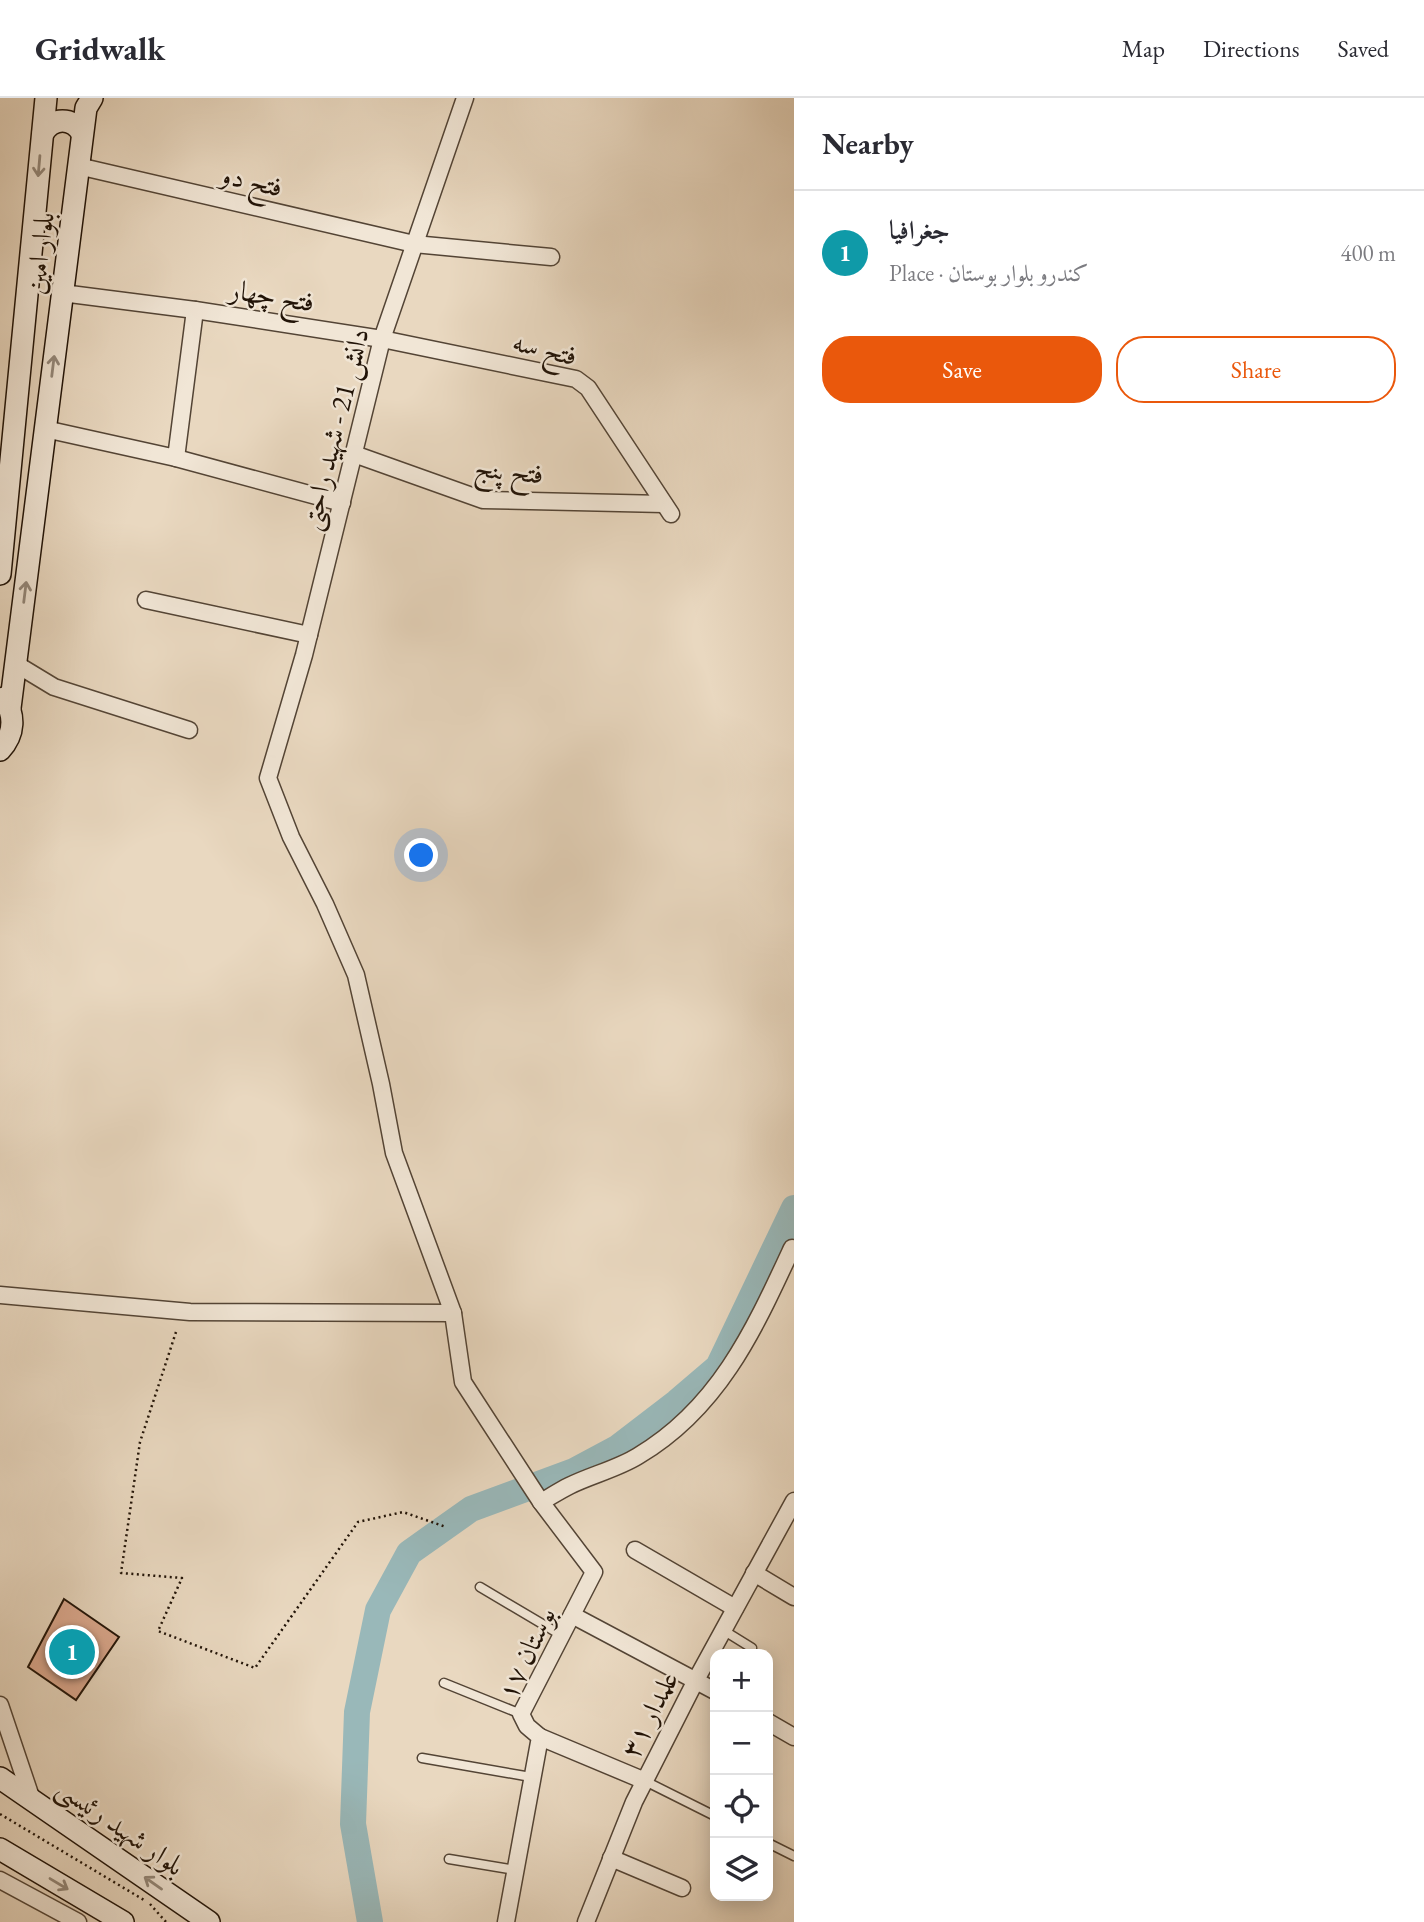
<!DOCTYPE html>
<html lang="en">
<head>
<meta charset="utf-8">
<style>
	body { margin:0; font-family:"EB Garamond",Amiri,serif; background:#f2f2f3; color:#2b2b33 }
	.controls { position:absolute; right:21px; bottom:21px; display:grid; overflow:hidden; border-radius:14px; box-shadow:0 4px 18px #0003 }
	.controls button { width:63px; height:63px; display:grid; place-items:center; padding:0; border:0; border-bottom:2px solid #e1e1e2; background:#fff; color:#2b2b33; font:35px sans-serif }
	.you { position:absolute; left:422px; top:758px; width:24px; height:24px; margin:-18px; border:5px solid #fff; border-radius:50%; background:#1a73e8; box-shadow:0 0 0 10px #1a73e833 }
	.badge { display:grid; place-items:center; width:46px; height:46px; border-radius:50%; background:#ea580c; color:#fff; font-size:23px; font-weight:700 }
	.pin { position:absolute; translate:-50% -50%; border:4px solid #fff; box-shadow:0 2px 7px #0006 }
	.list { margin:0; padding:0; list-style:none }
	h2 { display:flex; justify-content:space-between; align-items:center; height:91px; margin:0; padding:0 28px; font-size:30px }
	h2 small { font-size:23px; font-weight:400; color:#7c7c81 }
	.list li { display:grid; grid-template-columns:46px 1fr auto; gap:21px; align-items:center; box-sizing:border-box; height:126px; padding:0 28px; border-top:2px solid #e1e1e2 }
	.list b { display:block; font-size:26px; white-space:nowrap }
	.list p { margin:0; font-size:23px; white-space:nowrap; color:#7c7c81 }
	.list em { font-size:23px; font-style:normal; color:#7c7c81 }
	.actions { display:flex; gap:14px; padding:21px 28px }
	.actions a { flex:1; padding:16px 0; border:2px solid #ea580c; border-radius:28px; text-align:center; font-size:24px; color:#ea580c }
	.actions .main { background:#ea580c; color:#fff }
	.icon { flex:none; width:38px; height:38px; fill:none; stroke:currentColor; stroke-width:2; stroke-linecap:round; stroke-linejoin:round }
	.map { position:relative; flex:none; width:794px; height:1824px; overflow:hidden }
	header { display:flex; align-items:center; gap:42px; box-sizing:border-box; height:98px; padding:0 35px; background:#fff; border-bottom:2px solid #e1e1e2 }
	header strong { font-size:33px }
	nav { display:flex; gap:38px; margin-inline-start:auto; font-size:24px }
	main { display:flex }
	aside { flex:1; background:#fff }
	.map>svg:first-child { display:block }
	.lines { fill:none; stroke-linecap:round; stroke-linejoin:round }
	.river { stroke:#99b8b9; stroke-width:26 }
	.building { fill:#dca98f; stroke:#211307; stroke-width:2 }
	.lane-casing { stroke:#534435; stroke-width:11 }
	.street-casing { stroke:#534435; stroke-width:19 }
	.secondary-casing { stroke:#211307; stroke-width:24 }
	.path { stroke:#211307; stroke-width:2.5; stroke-dasharray:2 3.5; stroke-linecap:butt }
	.lane { stroke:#f1e6d6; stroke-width:8 }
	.street { stroke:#f1e6d6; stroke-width:16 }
	.secondary { stroke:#f1e6d6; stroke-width:21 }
	.oneway { stroke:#938779 }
	.labels { text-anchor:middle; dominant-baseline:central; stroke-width:5; stroke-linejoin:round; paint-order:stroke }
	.street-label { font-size:28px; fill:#211307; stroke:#f1e6d6 }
</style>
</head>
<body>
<header>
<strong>Gridwalk</strong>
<nav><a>Map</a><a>Directions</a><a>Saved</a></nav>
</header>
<main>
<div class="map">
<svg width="794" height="1824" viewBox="0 0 794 1824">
	<rect width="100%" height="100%" fill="#e9d8c0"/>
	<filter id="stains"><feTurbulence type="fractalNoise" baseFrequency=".00286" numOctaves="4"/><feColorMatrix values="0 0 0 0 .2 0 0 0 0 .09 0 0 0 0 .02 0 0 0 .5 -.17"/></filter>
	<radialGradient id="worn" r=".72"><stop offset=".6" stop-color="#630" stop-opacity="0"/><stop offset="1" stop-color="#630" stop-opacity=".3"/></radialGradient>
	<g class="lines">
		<polyline class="river" points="370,1824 353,1726 357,1614 378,1512 409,1455 471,1411 574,1373 617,1350 677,1304 718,1269 794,1110"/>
	</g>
	<polygon class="building" points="64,1501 119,1539 76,1602 28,1569"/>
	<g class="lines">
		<g class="lane-casing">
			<g id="lane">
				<polyline points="480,1489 561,1537"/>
				<polyline points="723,1532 752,1550"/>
				<polyline points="444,1585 521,1616"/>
				<polyline points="422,1660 531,1679"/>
				<polyline points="645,1683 715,1718"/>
				<polyline points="768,1745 794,1758"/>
				<polyline points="449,1761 515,1772"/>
			</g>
		</g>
		<g class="street-casing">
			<g id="street">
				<polyline points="465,0 382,241 304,557 268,680 291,739 325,806 356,877 381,986 394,1055 453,1215 463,1284 541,1404 594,1474 521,1616 527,1628 540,1639 506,1824"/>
				<polyline points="78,68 414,146 551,159"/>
				<polyline points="62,195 195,212 382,241 576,281 588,290 671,416"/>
				<polyline points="45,331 176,360 195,212"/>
				<polyline points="354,356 483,402 664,406"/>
				<polyline points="176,360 342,405"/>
				<polyline points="146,502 309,537"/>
				<polyline points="16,566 54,589 189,632"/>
				<polyline points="0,1197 190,1214 453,1215"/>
				<path d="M541,1404c9,-5 18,-11 28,-16 22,-11 48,-17 69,-30 81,-48 116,-126 154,-208l2,2"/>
				<polyline points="635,1452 735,1510"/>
				<polyline points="754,1475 794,1499"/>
				<polyline points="572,1517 715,1593"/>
				<polyline points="0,1607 31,1699"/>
				<polyline points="768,1624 794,1639"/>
				<polyline points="540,1639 645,1683"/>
				<polyline points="611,1760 682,1790"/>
				<polyline points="0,1782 78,1824"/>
				<polyline points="586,1824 634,1704 696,1582 794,1403"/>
			</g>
		</g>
		<g class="secondary-casing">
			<g id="secondary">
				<path d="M43,35c10,-16 29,-16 39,0"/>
				<polyline points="0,476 46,0"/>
				<polyline points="10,610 86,10 92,0"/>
				<path d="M0,652c15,-16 15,-35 4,-52"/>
				<polyline points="0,1680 209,1824"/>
				<polyline points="0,1751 123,1824"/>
			</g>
		</g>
		<g class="path">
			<polyline points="176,1234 140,1344 121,1475 182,1480 158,1533 255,1570 358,1424 403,1414 446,1429"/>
			<polyline points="0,1716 144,1802"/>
			<polyline points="150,1806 166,1824"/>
		</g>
		<use href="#lane" class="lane"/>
		<use href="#street" class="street"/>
		<use href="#secondary" class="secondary"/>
	</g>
	<defs><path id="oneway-shaft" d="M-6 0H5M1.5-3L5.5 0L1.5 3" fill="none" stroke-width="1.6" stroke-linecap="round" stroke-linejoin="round" transform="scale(1.75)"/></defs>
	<g class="oneway">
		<use href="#oneway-shaft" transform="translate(39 68) rotate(95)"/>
		<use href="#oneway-shaft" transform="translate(53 268) rotate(-83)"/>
		<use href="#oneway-shaft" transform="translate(25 494) rotate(-83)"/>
		<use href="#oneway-shaft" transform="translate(153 1785) rotate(-145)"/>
		<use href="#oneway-shaft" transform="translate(59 1786) rotate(31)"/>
	</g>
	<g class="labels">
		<g class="street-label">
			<text transform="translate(252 82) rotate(13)">فتح دو</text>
			<text transform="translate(39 155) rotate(-83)">بلوار امین</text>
			<text transform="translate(272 197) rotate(9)">فتح چهار</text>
			<text transform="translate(545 250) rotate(14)">فتح سه</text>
			<text transform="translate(334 331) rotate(-76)">دانش 21 - شهید راحتی</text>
			<text transform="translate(509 372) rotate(6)">فتح پنج</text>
			<text transform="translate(526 1555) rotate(-65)">بوستان ۱۷</text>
			<text transform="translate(649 1616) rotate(-63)">علمدار ۳۱</text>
			<text transform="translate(121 1728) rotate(35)">بلوار شهید رئیسی</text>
		</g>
	</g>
	<rect width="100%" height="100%" filter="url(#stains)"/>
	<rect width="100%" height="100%" fill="url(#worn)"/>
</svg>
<div class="controls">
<button>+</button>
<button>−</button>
<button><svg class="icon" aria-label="locate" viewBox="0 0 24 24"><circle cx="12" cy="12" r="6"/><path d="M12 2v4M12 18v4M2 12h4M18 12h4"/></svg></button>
<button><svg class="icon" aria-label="layers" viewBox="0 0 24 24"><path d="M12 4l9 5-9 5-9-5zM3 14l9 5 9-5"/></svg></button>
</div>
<div class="you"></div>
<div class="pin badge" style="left:72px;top:1554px;background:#0f9aa8">1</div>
</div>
<aside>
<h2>Nearby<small></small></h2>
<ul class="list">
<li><span class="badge" style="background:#0f9aa8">1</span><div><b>جغرافیا</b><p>Place · کندرو بلوار بوستان</p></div><em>400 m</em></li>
</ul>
<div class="actions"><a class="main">Save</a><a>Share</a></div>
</aside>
</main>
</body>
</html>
